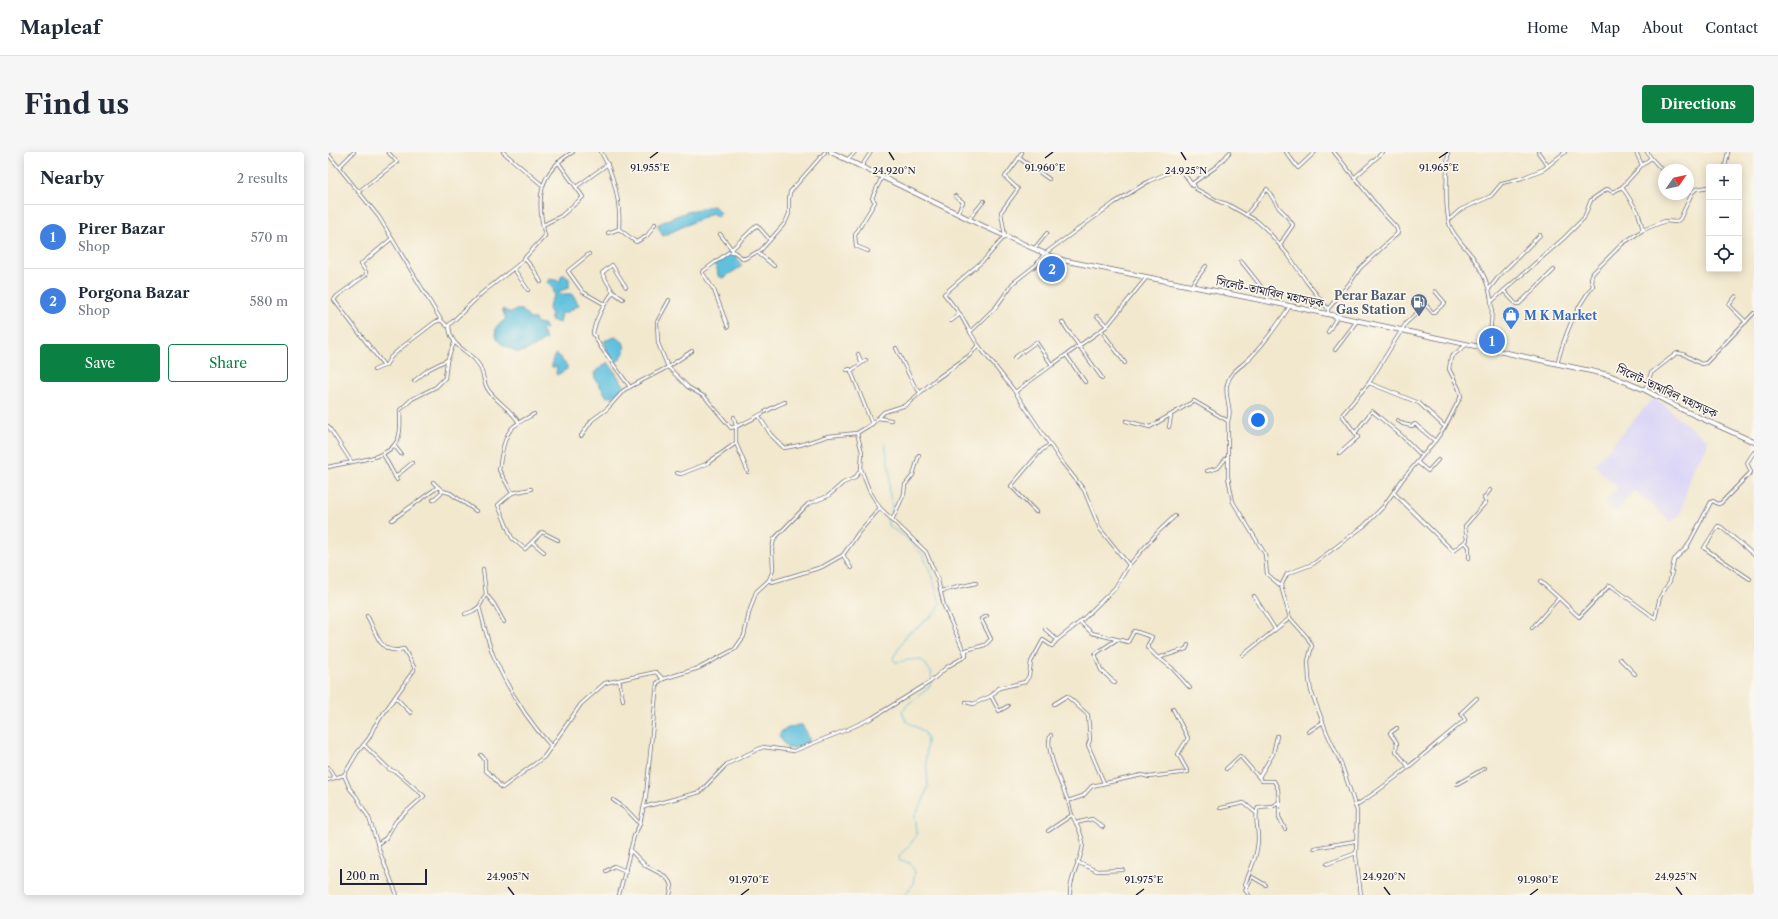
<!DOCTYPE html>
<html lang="en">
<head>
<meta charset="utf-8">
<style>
	body { margin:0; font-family:"Libre Caslon Text","Noto Serif Bengali",serif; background:#f6f6f7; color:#1f2937 }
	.controls { position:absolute; right:12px; top:12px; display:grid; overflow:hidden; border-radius:4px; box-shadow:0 2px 10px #0003 }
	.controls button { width:36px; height:36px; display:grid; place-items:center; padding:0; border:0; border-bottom:1px solid #e0e1e3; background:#fff; color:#1f2937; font:20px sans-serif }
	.compass { position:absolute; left:1330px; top:12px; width:36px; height:36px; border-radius:50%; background:#fff; box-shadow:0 2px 10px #0003; rotate:56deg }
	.scale { position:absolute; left:12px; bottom:10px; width:87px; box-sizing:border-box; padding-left:4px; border:2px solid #22223b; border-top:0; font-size:11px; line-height:14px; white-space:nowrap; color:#22223b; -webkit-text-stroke:3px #fbf7ec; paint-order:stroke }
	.you { position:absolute; left:930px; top:268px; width:14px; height:14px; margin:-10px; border:3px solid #fff; border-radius:50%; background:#1a73e8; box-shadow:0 0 0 6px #1a73e833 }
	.badge { display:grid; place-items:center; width:26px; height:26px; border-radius:50%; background:#0b8043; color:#fff; font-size:13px; font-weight:700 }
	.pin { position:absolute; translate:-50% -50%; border:2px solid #fff; box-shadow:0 1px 4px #0006 }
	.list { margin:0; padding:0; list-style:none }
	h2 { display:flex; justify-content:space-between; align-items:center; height:52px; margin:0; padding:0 16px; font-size:17px }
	h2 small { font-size:13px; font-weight:400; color:#747a83 }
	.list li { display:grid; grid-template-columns:26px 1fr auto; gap:12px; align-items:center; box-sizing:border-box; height:64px; padding:0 16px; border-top:1px solid #e0e1e3 }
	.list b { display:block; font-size:15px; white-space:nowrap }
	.list p { margin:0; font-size:13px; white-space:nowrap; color:#747a83 }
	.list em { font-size:13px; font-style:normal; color:#747a83 }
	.actions { display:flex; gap:8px; padding:12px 16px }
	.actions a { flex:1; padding:9px 0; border:1px solid #0b8043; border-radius:4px; text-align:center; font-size:14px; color:#0b8043 }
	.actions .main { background:#0b8043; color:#fff }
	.icon { flex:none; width:22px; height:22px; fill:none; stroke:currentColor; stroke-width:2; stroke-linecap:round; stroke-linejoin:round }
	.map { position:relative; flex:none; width:1426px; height:743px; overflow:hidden; border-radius:4px }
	header { display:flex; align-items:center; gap:24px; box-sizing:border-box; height:56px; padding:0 20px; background:#fff; border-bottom:1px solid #e0e1e3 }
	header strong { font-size:19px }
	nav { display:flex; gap:22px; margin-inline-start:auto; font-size:14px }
	.intro { display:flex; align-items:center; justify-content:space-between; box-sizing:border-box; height:96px; padding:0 24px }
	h1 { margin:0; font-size:28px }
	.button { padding:10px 18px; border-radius:4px; background:#0b8043; color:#fff; font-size:14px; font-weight:700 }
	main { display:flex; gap:24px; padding:0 24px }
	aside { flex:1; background:#fff; border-radius:4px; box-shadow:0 2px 10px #0003 }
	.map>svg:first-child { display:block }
	.built { fill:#dbd6f7 }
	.water { fill:#61c1df; stroke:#42728d }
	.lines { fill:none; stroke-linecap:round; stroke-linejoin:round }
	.stream { stroke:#61c1df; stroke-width:1 }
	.street-casing { stroke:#6b676e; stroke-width:4 }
	.highway-casing { stroke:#6b676e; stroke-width:5.5 }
	.street { stroke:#fff; stroke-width:2.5 }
	.highway { stroke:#fff; stroke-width:4 }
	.ticks { fill:none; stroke:#22223b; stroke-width:1.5 }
	.labels { text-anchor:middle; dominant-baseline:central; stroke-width:3.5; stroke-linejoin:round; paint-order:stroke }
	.street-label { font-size:12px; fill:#22223b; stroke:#fbf7ec }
	.service-label { font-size:12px; font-weight:bold; fill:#4e5e75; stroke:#fbf7ec; text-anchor:end }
	.shop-label { font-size:12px; font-weight:bold; fill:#366cbe; stroke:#fbf7ec; text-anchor:start }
	.ticks-label { font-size:10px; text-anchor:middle; fill:#22223b; stroke:#fbf7ec; stroke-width:3.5; stroke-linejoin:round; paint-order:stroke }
</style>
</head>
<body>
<header>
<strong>Mapleaf</strong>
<nav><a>Home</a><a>Map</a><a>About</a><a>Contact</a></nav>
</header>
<div class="intro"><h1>Find us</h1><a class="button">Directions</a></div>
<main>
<aside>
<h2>Nearby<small>2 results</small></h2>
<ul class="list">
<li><span class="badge" style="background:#3f7fe0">1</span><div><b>Pirer Bazar</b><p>Shop</p></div><em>570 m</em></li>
<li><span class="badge" style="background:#3f7fe0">2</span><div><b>Porgona Bazar</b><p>Shop</p></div><em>580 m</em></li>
</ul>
<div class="actions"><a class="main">Save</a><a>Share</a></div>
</aside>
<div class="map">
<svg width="1426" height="743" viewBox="0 0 1426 743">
	<rect width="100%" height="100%" fill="#fbf7ec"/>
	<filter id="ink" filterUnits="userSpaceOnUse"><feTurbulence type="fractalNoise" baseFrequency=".025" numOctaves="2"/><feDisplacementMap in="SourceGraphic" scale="8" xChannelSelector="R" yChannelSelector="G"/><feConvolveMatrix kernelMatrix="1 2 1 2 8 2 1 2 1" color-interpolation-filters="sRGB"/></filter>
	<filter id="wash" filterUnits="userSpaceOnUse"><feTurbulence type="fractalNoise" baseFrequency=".012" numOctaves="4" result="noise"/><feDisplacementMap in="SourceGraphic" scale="16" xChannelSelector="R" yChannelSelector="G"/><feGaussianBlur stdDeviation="0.9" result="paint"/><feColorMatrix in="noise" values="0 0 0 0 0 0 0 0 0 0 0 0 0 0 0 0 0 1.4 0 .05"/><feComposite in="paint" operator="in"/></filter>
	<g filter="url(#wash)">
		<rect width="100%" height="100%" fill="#f2e8ce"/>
		<polygon class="built" points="1325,246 1335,251 1351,267 1380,288 1379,295 1366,315 1359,336 1352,364 1343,370 1307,338 1287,360 1277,350 1290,336 1266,313"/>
		<g class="water">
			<path d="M386,54l7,8 -4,3 -5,-4 -49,23 -6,-11c17,-9 38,-17 57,-19z"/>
			<polygon points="401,101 407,103 414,114 395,126 390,124 389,116 386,113"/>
			<polygon points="234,123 238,123 241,127 241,136 231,139 232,142 244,142 251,153 238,161 233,161 231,171 223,168 223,161 221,159 222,150 227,144 225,136 219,130 221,127 232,129"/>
			<path d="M174,157l9,4 5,-3h6l8,9h5l1,4 7,1 3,5 -5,1 5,9 -12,8 -16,6c-7,-6 -21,-7 -22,-19 -1,-3 0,-5 0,-7l10,-8z"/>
			<path d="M287,185l8,5c4,9 0,13 -6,20l-9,-8 -4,-13z"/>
			<path d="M229,202l10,12v3l-10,6 -1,-2 1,-6h-5c0,-6 0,-9 5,-13z"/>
			<polygon points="280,210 297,235 286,244 279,245 267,226 266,221"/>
			<path d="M470,573h4c3,5 8,11 7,17l-13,6h-9l-8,-13 4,-5z"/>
		</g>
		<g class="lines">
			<g class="stream">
				<polyline points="557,292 562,322 561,339 564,353 564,361 562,363"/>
				<path d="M560,366v8l15,9 20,20 10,24 7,24 -4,9 -18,15 -10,6 -15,25 2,4c9,0 21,-5 28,-1l8,11 1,7"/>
				<path d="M577,743l8,-11 2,-12 -5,-9 -10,-2 -1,-5 13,-14 5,-9 -2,-18 8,-14 5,-15 -2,-29 1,-20 -4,-6 -17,-10 -4,-10c8,-12 23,-16 30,-29"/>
			</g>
		</g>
	</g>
	<g filter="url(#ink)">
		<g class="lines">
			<g class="street-casing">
				<g id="street">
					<polyline points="175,0 214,33"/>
					<path d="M273,0c13,22 20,52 18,77l17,13 11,-6 8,-12"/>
					<polyline points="694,0 691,6 721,27"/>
					<polyline points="902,0 889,14 865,31 868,37 892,50 899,52 929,69 939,78 961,104 978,129 1000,157"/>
					<polyline points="958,0 970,16 987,0"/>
					<path d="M1120,0c-1,19 -4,57 2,74 4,10 15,21 22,30 23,32 23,55 15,93"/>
					<polyline points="1210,0 1220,14"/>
					<polyline points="1319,0 1323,6"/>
					<polyline points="0,2 51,65 113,168 119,174 121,173"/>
					<polyline points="519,8 527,0"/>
					<polyline points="1314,13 1323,6 1336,20"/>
					<polyline points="11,15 26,0"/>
					<polyline points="533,15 543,0"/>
					<polyline points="1397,15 1400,0"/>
					<polyline points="1026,26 1055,0"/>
					<polyline points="248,35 280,12"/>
					<polyline points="30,40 69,10 60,0"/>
					<polyline points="627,44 635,50 629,62"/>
					<polyline points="918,63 939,37 951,56 958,63 965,73 956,86 952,93"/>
					<polyline points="641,67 656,49"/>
					<polyline points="1121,68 1132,58 1163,44 1174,31 1194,26 1216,17 1237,0"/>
					<polyline points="215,73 233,64 255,45 230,10"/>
					<polyline points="1315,78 1337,69 1348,70 1352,67 1364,41 1368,37 1381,35"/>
					<polyline points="280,81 291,77"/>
					<polyline points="392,82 406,100 416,107 433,98 457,71 461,62 461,47 462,40 497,0"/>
					<polyline points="404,97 429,73 442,88"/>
					<polyline points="706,97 719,81"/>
					<polyline points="540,99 528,94 527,83 547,50 544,46 554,25"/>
					<polyline points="429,100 446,114"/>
					<polyline points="261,102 240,119 255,140 276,152"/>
					<polyline points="197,107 206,118 213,130"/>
					<polyline points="913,109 939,142 941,150"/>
					<polyline points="186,117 200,138"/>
					<polyline points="863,134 878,114"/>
					<polyline points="1161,137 1172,123 1212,83"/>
					<polyline points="1176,139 1188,152 1191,152 1226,118"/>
					<polyline points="285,140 274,121 284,113 298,135"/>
					<polyline points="1408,144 1401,153 1418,170"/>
					<path d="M295,147l-10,-7c-9,13 -17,25 -20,41l7,13 30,41"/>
					<polyline points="1164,149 1235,87 1256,66 1263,48 1279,37 1285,40 1294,35 1314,13 1308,0"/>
					<path d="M962,154c-12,18 -25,37 -40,52 -9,9 -20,13 -23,27 -3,12 6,24 1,36v56l5,25 32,52 2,20 14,12 9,32 17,19 5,9 -4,15 1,18 2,12 16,42 14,30 16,48 -1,45 5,39"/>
					<polyline points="632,162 616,142 657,107 677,84 673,60 690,37 677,25 691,6"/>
					<polyline points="1000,162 1000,157 1021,132 1032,116 1070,81 1068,75 1054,60 1006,0"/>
					<polyline points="769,164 779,174 819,125"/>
					<polyline points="623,169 632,162 642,180"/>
					<polyline points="734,170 774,226"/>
					<polyline points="400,175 386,138 374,120 401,100 406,100"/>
					<polyline points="773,178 797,211"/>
					<polyline points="1000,180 1009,165"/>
					<polyline points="568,196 586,233 592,240"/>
					<polyline points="1007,198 1029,169"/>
					<path d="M364,199l-24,16 20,20 17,10 26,31c20,-5 35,-19 54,-26"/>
					<polyline points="530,202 534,211"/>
					<polyline points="686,206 708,190 724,213 738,203"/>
					<polyline points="538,208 523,219 544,272"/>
					<path d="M1229,212c8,-29 17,-54 36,-78l-2,-8 2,-5 29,-29 21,-14 -5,-18 -16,-25"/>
					<polyline points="55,214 55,212 6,148 9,144 38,123 38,120 33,112 63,87"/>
					<polyline points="46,218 58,213 63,205 74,195 107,170 113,168"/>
					<polyline points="519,218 522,217 523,219"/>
					<polyline points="86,229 101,217 119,208"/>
					<polyline points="757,230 738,203 779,174"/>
					<polyline points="1041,231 1091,251 1117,275"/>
					<polyline points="1317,238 1323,221 1349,201 1355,202 1373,212 1378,211 1426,161"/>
					<polyline points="687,240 724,213"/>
					<polyline points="431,264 443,283 456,296 472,293 500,284 529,281 544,272 556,260 578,253 607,228 642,203 650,193"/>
					<polyline points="406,265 408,274 408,291"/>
					<polyline points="550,266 563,268"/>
					<polyline points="1069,268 1075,272 1084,274 1087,272 1107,289"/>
					<polyline points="798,269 822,275 866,249 900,269"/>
					<path d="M191,271c-7,-13 -21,-20 -30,-32 -6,-7 -5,-18 -10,-26 -11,-17 -29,-16 -30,-40l33,-32 36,-28 27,-29c-9,-37 -7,-64 28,-84"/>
					<polyline points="0,274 23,309"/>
					<polyline points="841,275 843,264"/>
					<polyline points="1027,281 1044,259 1074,284 1094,304"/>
					<polyline points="253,284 264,268 279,257 296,238 340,215 330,191 329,170 341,148"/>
					<polyline points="66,293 73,302"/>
					<polyline points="55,302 69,328"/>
					<polyline points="1011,302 1030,285 1014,263 1041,231 1078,171 1098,153 1105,161 1117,151 1107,139"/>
					<polyline points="1089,310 1100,319 1110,308"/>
					<path d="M0,315c20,-6 59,-6 69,-26 5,-8 3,-22 3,-31l12,-11 24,-12 9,-9 2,-17 7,-18"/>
					<polyline points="879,319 890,316 900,304"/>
					<polyline points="349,321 353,322 378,312 408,291 420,320"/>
					<polyline points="67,325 84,311"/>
					<polyline points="105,330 110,335"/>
					<path d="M203,337l-19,4 -13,-23c2,-12 4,-32 13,-42 6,-6 15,-10 22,-14"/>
					<polyline points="115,339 122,341 148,359"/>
					<polyline points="184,341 170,353 184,386 197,397 214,380 230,388"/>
					<polyline points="1066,341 1125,399 1139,388 1137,374 1158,350 1156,346 1162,338"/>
					<polyline points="552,356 598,400 610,428 616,454 638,504"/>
					<polyline points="708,360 683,334 713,299 722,292"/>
					<polyline points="64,368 110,335 115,339 105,348"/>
					<polyline points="564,368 576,342 577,333 585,323 591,303"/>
					<polyline points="204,390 216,400"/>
					<polyline points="1137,390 1141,395 1141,406"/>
					<polyline points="515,403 523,416"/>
					<polyline points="801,413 772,377 756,338 733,309 685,237 650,193 642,180 668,155 685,131 708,113 716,102 786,51 821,29 852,16 865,34"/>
					<path d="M155,417l3,25 -7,13c5,16 8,34 15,50 14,32 33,63 57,89"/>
					<polyline points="1422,427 1376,396 1390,374 1393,375 1426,403"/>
					<polyline points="441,428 444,430 494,415 515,403 531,380 552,356 541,338 533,317 534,300 529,281"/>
					<polyline points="1212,429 1231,446"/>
					<polyline points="953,434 959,422 985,412 1036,374 1055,355 1074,328 1107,289 1117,275 1133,244 1131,237 1121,217 1123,205 1138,193"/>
					<polyline points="613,439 648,431"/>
					<polyline points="158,442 166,452 176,470"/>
					<polyline points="926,444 947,477"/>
					<polyline points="137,462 145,459 151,455"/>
					<polyline points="752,470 787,436 801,413 831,379 847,364"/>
					<polyline points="1204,476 1231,446 1251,465 1282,433 1327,466 1332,445 1342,429 1346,408 1359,395 1383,350 1385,349 1390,352 1393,351 1421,322 1423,320 1419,311 1426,300"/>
					<polyline points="717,477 729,488"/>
					<polyline points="638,502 638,498 657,493 663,487 653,467 659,464"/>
					<polyline points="915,503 962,466"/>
					<polyline points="831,506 844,516 862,536"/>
					<polyline points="1292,507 1307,522"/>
					<polyline points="335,527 371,516 407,497 416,484 421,461 428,440 441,428 445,418 444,397 446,387 480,352 500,344 515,331 527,326 533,317"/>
					<polyline points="291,528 295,548"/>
					<polyline points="787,531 773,518 767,502 788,488"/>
					<polyline points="663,544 671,559 680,554"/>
					<polyline points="68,546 83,561"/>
					<polyline points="638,550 645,552 663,544 671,536 697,530 701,524 703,510 715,488 724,494 729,488 752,470 764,481 800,490 806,479 824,485 819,495 830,506 858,497 860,493"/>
					<polyline points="726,552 739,544 760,563 762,588 760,593 776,631"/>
					<polyline points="1069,576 1062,581 1069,591 1068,599 1080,614"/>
					<polyline points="980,580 995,570"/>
					<path d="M723,583c-8,11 12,53 17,66"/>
					<polyline points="36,593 61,617 68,620 96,644 68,669 58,686 49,692"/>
					<polyline points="153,603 157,608 157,618 164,624 174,636 216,605 253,552 277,531 328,520 335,527 329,531 318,644 312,672 306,684 291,743"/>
					<polyline points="0,615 7,626"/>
					<polyline points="898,617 912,604 934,629 946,629 950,637 951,650"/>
					<polyline points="16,623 22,637 28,644 41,666 53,703 69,743"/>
					<polyline points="931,625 945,602 949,584"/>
					<path d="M0,628l16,-5 13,-22 12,-15 5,-11 40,-57v-3l-10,-18c-4,0 -6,2 -10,1 -16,0 -20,-24 -27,-34"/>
					<polyline points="1129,632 1157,616"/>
					<polyline points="285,648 298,657 312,672"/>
					<path d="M1027,654c40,-25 74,-57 110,-86l-4,-7 16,-15"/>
					<polyline points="316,655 372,640 399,612 435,595 466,599 518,578 544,566 602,530 619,515 638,504"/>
					<polyline points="892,656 916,651 928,661"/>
					<polyline points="744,663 740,649 755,644 764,634 814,623 821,625 860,620 850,602 860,586 845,557"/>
					<polyline points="748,671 764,667 775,675"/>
					<path d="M720,679l24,-16c4,8 11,21 11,29 -1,17 -14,33 -13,51"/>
					<polyline points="986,696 1027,689"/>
					<polyline points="302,698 318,714 337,724 344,733 342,743"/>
					<polyline points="749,710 769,719 795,718"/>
					<polyline points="999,712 1028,701"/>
					<polyline points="278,719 286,714 298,719"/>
					<path d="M919,734l-2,-2c6,-15 13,-30 13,-46 0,-11 -4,-21 0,-31l14,-1 7,-4v15l6,12"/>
					<polyline points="921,743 917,738 924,725 938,733"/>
				</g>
			</g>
			<g class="highway-casing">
				<polyline id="highway" points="503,0 655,74 729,107 962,154 1281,223 1317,238 1355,258 1426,290"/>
			</g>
			<use href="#street" class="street"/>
			<use href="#highway" class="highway"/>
		</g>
	</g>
	<path class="ticks" d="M561,0l5,8M853,0l5,8M322,6l8,-6M717,6l8,-6M1111,6l9,-6M180,735l6,8M1056,735l6,8M1348,735l6,8M413,743l8,-6M808,743l8,-6M1202,743l8,-6"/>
	<defs>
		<g id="fuel-pin" transform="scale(0.9)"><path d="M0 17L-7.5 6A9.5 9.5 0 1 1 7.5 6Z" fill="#5c6f8a" stroke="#fbf7ec"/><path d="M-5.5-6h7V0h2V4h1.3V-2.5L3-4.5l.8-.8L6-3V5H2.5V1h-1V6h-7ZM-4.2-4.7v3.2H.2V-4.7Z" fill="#fff"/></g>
		<g id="shop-pin" transform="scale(0.9)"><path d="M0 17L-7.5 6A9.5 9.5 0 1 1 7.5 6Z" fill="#3f7fe0" stroke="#fbf7ec"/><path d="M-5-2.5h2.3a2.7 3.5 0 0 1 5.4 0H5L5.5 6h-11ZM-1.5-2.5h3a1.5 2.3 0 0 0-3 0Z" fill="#fff"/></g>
	</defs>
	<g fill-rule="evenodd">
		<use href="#fuel-pin" x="1091" y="150"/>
		<use href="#shop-pin" x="1183" y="163"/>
	</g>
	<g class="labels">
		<g class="street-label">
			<text transform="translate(942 140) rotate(12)">সিলেট-তামাবিল মহাসড়ক</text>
			<text transform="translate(1339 239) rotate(25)">সিলেট-তামাবিল মহাসড়ক</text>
		</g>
		<g class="service-label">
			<text x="1078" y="143">Perar Bazar<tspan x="1078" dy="14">Gas Station</tspan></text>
		</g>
		<g class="shop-label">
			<text x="1196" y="163">M K Market</text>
		</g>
	</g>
	<g class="ticks-label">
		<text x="322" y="19">91.955°E</text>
		<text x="717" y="19">91.960°E</text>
		<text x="1111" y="19">91.965°E</text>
		<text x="566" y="22">24.920°N</text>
		<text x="858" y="22">24.925°N</text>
		<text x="180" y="728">24.905°N</text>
		<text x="1056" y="728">24.920°N</text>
		<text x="1348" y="728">24.925°N</text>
		<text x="421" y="731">91.970°E</text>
		<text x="816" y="731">91.975°E</text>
		<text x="1210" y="731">91.980°E</text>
	</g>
</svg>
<div class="controls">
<button>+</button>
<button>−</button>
<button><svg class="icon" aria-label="locate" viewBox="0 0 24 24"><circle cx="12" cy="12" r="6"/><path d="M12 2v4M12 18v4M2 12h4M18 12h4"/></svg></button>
</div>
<svg class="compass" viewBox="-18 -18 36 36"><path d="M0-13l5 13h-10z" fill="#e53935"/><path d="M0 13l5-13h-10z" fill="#747a83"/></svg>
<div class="scale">200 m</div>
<div class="you"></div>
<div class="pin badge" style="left:1164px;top:189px;background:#3f7fe0">1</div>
<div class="pin badge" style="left:724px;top:117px;background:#3f7fe0">2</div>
</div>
</main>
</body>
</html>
